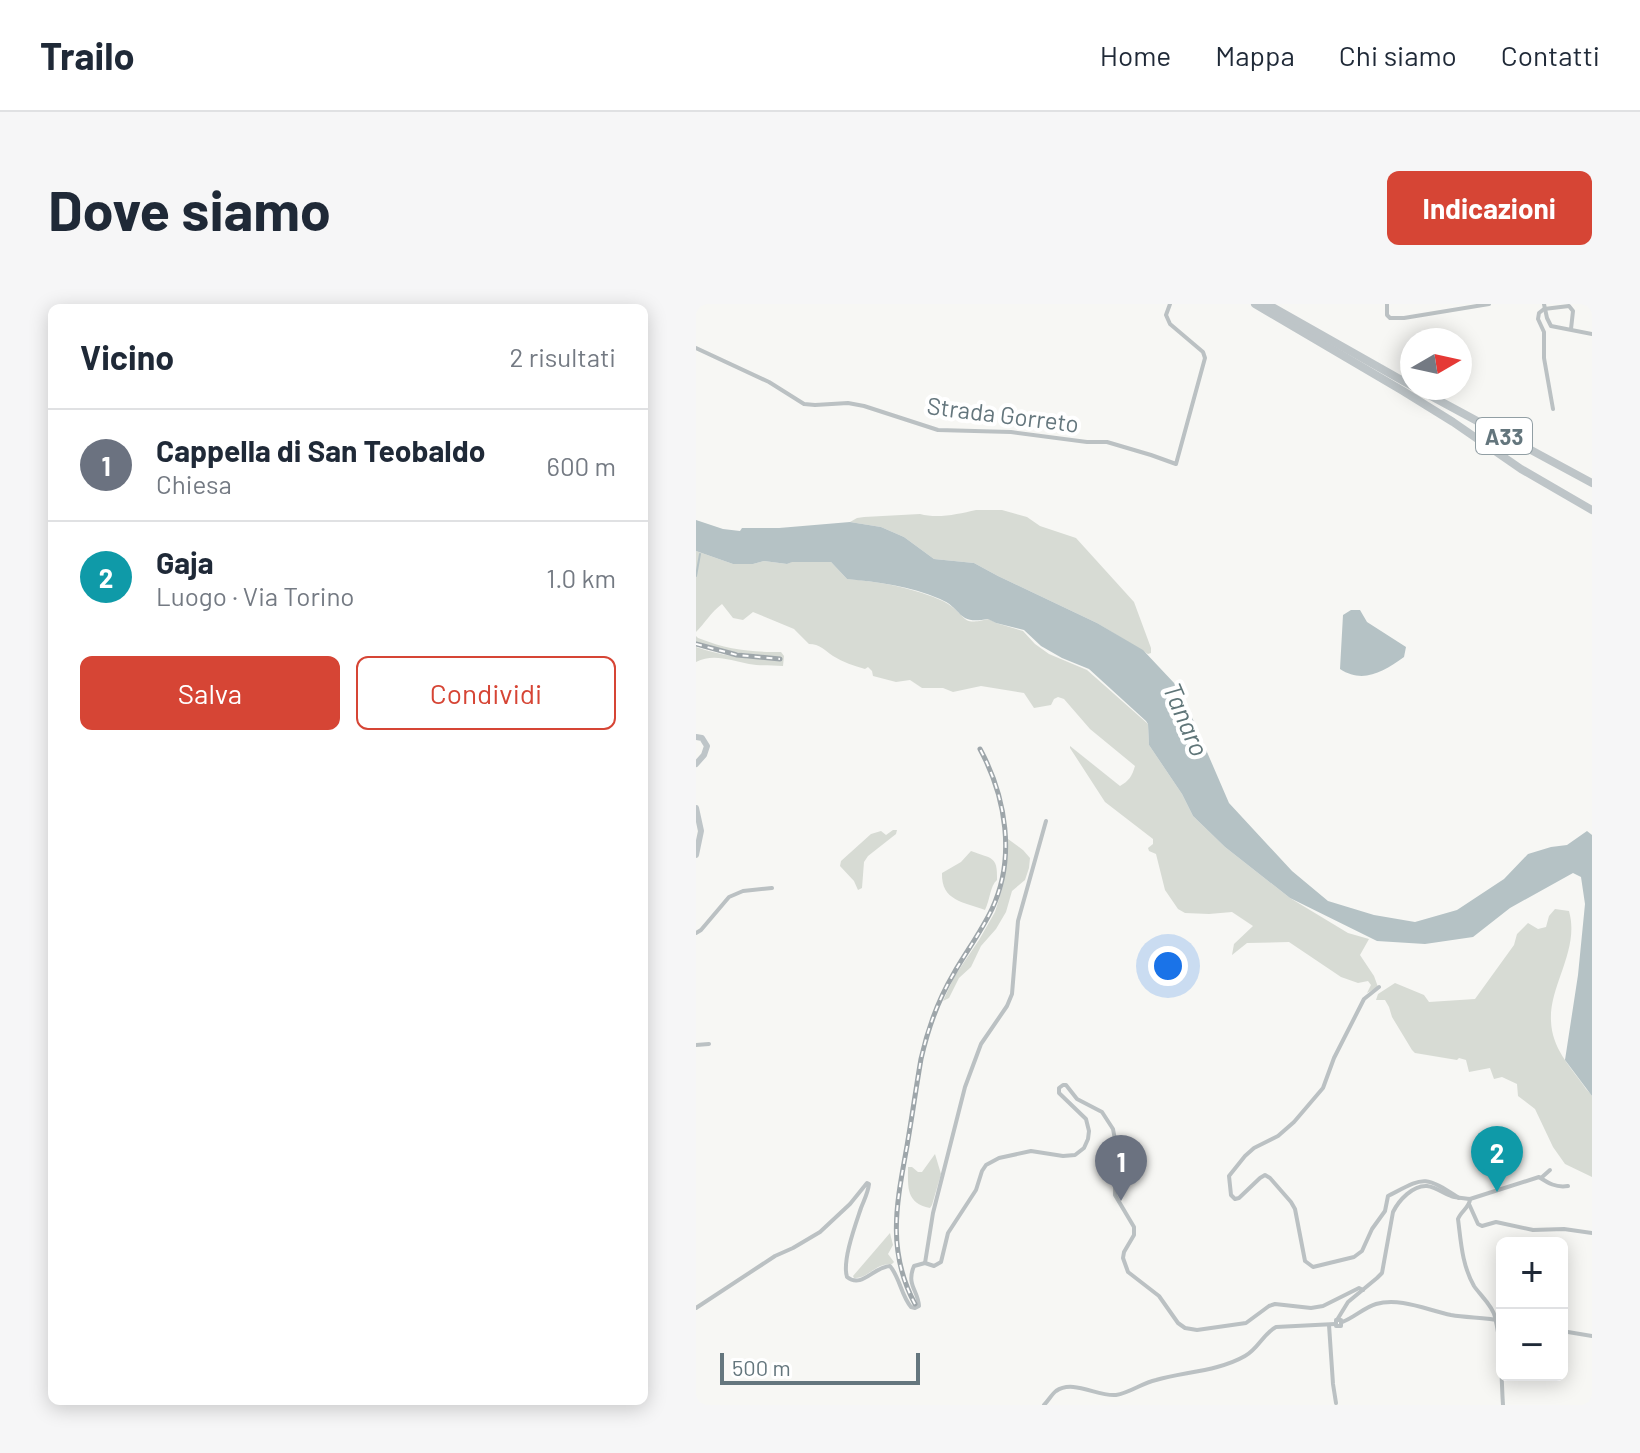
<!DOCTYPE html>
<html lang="it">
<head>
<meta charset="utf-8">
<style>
	body { margin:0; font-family:Barlow,sans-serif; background:#f6f6f7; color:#1f2937 }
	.controls { position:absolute; right:24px; bottom:24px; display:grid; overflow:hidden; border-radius:12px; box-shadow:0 4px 20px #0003 }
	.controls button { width:72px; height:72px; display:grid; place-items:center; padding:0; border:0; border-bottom:2px solid #e0e1e3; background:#fff; color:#1f2937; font:40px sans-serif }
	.compass { position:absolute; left:704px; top:24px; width:72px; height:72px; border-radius:50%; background:#fff; box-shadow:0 4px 20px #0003; rotate:81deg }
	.scale { position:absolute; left:24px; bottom:20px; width:200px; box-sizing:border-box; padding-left:8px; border:4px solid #64767d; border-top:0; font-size:22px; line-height:28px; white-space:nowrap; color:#64767d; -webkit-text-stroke:6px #fff; paint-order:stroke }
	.you { position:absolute; left:472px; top:662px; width:28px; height:28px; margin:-20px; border:6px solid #fff; border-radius:50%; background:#1a73e8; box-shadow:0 0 0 12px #1a73e833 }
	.badge { display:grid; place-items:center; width:52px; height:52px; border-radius:50%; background:#d64535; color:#fff; font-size:26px; font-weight:700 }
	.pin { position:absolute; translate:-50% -66px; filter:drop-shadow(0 2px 4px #0008) }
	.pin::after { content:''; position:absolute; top:42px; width:28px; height:24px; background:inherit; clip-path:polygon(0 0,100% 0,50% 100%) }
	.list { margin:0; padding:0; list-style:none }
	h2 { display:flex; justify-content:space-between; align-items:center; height:104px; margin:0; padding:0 32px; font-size:34px }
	h2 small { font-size:26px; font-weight:400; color:#747a83 }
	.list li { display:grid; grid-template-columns:52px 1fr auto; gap:24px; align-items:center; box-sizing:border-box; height:112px; padding:0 32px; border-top:2px solid #e0e1e3 }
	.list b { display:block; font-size:30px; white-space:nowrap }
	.list p { margin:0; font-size:26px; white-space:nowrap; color:#747a83 }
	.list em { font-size:26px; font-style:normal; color:#747a83 }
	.actions { display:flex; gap:16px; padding:24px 32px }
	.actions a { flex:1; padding:18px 0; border:2px solid #d64535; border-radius:12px; text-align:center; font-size:28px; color:#d64535 }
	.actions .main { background:#d64535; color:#fff }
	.map { position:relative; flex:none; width:896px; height:1101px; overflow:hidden; border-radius:12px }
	header { display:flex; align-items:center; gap:48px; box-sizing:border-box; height:112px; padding:0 40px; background:#fff; border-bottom:2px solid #e0e1e3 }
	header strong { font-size:38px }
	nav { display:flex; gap:44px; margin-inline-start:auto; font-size:28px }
	.intro { display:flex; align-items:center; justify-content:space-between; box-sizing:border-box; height:192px; padding:0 48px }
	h1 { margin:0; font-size:56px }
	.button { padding:20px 36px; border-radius:12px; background:#d64535; color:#fff; font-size:28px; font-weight:700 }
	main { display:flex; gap:48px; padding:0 48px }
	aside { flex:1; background:#fff; border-radius:12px; box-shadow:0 4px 20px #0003 }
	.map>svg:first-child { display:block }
	.green { fill:#d7dbd4 }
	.water { fill:#b5c2c5 }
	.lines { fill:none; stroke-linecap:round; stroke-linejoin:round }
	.stream { stroke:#b5c2c5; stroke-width:2 }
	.minor { stroke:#bbc1c3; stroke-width:4 }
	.major { stroke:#bec5c8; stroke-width:6 }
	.highway { stroke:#bec5c8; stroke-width:8 }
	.rail-casing { stroke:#9ea6aa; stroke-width:5 }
	.rail { stroke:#fff; stroke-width:2; stroke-dasharray:6; stroke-linecap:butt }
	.labels { text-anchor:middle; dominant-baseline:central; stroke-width:8; stroke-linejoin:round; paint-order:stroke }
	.shield { fill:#fff; stroke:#929fa4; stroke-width:2 }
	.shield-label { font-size:22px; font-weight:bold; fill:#64767d }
	.street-label { font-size:24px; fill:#64767d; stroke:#fff }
	.water-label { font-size:26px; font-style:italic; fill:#5f7578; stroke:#fff }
</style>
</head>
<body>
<header>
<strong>Trailo</strong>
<nav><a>Home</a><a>Mappa</a><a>Chi siamo</a><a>Contatti</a></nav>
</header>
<div class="intro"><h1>Dove siamo</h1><a class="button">Indicazioni</a></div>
<main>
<aside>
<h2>Vicino<small>2 risultati</small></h2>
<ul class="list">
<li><span class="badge" style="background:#6b7280">1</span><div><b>Cappella di San Teobaldo</b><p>Chiesa</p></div><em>600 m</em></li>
<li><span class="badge" style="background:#0f9aa8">2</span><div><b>Gaja</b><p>Luogo · Via Torino</p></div><em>1.0 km</em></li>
</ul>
<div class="actions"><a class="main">Salva</a><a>Condividi</a></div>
</aside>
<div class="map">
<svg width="896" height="1101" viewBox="0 0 896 1101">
	<rect width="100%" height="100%" fill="#f7f7f4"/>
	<g class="green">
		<path d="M280,206h26l25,7 13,9 36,12 58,64 17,46v5l-3,1 -51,-31 -99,-47 -24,-13 -40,-4 -30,-22 -23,-10 -31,-5 7,-4 7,-1 56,-3c18,5 38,0 56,-4z"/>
		<path d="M0,247l37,13h20l11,-3 23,3 4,-2h40l16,17c26,2 50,6 75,14 9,3 21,7 29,13 18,14 11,19 38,13l7,4 27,8 12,13 14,10 38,16 61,54 1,21 33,49 11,22 32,31 65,51 58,35 21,6 -9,16 14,21 4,11 -11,6 4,-8 -3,-4 -10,2 -17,-6 -52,-35 -42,1 -15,12 2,-11 19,-18 -21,-14 -23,2 -24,-1 -7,-4 -13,-19 -9,-36 -7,-3 -1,-3 5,-4v-5l-48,-37 -35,-54v-2l50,40c9,-5 12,-10 15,-20l-45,-37 -26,-30 -6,-2 -4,2 -3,6 -17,3 -10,-15 -43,-7 -28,6 -10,-4h-21l-12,-8 -14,2 -23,-6 -1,-5 -4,-4 -3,2c-11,-3 -22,-7 -32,-13 -9,-6 -13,-12 -24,-12l-15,-15 -41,-17 -10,8 -10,-2 -11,-14c-11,8 -17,19 -26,28z"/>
		<path d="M0,332l2,2c31,12 51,14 83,14l3,4 -1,10c-11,-1 -23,0 -34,-2 -18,-3 -35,-11 -53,-2v-15c26,9 53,13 80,12l-1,-2c-26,-3 -54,-5 -79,-15z"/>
		<polygon points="197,526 201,526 200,530 172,552 168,558 166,584 162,586 158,577 144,562 145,557 175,530 185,527 190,531"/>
		<polygon points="312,535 327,546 334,554 333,564 329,576 316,587 310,608 300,625 285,642 275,663 263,674 253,694 247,697 258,673 283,636 299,608 307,582"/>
		<path d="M275,547c20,8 27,4 26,29 -7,6 -7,20 -12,30 -21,-8 -44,-9 -43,-37l19,-11z"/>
		<path d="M859,605l14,2c11,39 -20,74 -18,110 1,27 18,44 33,65 2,4 6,6 8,10 0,6 0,69 0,81l-27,-13 -12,-17 -18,-38 -17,-13 -1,-12 -15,-7 -8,2 -4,-11 -21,4 -3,-12 -7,-2 -2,2 -42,-7 -3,-3 -20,-33 -3,-10 -4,-7h-9l2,-6 17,-11 29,12 5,7 46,-3 39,-54 3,-11 11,-11 10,6 8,-2 3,-11z"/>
		<path d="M239,850l6,20 -9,31 -2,3c-24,-5 -22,-20 -22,-41h4l6,5h4z"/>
		<path d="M194,929l3,12 -5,9 6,8 -2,2c-17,-1 -24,15 -38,14l-1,-2z"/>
	</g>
	<g class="water">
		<path d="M0,216l27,9 17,2 2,-3h37l71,-6 31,5 23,10 30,22 40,4 24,13 99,47 46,27 32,34 13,24 41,95 63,68 36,30 46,14 41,7 42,-12 47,-31 24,-25 23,-7 16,-2 20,-14 5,4v261l-27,-36 13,-85 7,-71 -4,-27 -8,-4 -63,35 -37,29 -48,7 -48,-3 -87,-43 -65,-51 -32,-31 -11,-22 -33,-49 -1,-21 -2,-3 -57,-52 -27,-11 -21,-12 -17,-16 -28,-7 -8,-4c-32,6 -24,-10 -48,-20 -30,-13 -62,-17 -93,-20l-16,-17h-39l-5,2 -23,-3 -11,3h-20l-37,-13z"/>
		<path d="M655,306h9l7,12 39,25 -2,10c-21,15 -41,27 -64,12l3,-54z"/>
	</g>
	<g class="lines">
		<polyline class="stream" points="0,272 4,250"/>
		<g class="minor">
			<polyline points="691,0 691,11 694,14 708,14 793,0"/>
			<polyline points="848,0 851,14 855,22 896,30"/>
			<polyline points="0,44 73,78 108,100 119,101 152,99 168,102 242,126 315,128 391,138 411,138 455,151 480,160 509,54 507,48 474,20 470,11 474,0"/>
			<polyline points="857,105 848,54 848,28 842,15 843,9 848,5 873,2 877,7 875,25"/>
			<polyline points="0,629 5,626 33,593 47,587 76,584"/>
			<path d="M683,683l-15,12 -30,59 -11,30 -29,34 -16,14 -24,12 -9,8 -16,20 2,19 4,4 4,-1 21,-20 5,-3 5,3 21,24 4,7 10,52 8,6 41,-10 8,-6 10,-22 13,-18 3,-15c37,-19 35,-21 71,2"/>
			<polyline points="0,741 13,740"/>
			<polyline points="845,874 854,866"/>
			<path d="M774,895c0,8 -9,12 -12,20 3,23 4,46 16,67 6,9 19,20 21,31 7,29 6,58 8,88"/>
			<path d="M774,895l69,-22c9,6 17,11 29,9"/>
			<polyline points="773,900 782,920 786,922 800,918 837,926 868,925 896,929"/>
			<polyline points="229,959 238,962 245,958 252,929 280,886 286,867 290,861 303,854 335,847 367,852 379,851 388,844 392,835 393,827 390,815 363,789 363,784 367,781 370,781 381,795 406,808 417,825 420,841 419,891 438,923 438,931 428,948 427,954 432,968 463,992 482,1019 489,1024 501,1026 550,1019 573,1002 579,1000 615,1004 627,1002 663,984 667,986"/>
			<polyline points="229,959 237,909 269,783 285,740 311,702 316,690 322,617 350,517"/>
			<path d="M0,1004l79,-52 18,-8 27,-16 30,-28 17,-21 2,1c-1,9 -5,16 -8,24 -6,18 -19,53 -14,69 15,12 26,-10 43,-11 10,12 11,29 21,41l4,1 4,-2c-1,-16 -13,-21 -5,-40l11,-3"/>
			<rect x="640" y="1016" width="5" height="6"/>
			<path d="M641,1016l11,-18 29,-24 5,-5 11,-61c6,-12 20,-27 34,-26 9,1 16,7 24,10 6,2 13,2 19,3"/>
			<path d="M646,1018c12,-4 21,-14 34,-18 24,-7 51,6 75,11 17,3 34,2 51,6"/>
			<polyline points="633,1021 637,1080 640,1099"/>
			<polyline points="866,1027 896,1032"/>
			<path d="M348,1101c4,-4 8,-11 12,-14 17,-12 42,6 60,4 14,-2 26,-12 40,-15 28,-8 63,-9 89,-24 13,-7 18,-22 31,-29l59,-3"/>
		</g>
		<g class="major">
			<polyline points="0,433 6,434 11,442 8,451 0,460"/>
			<polyline points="0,504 5,527 0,551"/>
		</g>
		<g class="highway">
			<polyline points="559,0 707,87 757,118 825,165 896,206"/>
			<polyline points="571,0 716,82"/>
			<polyline points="720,84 896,179"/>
		</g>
		<g class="rail-casing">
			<g id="rail">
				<polyline points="0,340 41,351 84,355"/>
				<path d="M219,1000c-29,-54 -18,-102 -8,-158 5,-29 9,-58 14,-87 7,-31 17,-59 33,-86 12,-21 27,-41 38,-64 24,-51 14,-112 -12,-160"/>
			</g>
		</g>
		<use href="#rail" class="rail"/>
	</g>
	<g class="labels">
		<rect class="shield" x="780" y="114" width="56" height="36" rx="6"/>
		<g class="shield-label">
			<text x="808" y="132">A33</text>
		</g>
		<g class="street-label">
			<text transform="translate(307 110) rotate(7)">Strada Gorreto</text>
		</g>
		<g class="water-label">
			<text transform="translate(491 415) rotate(67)">Tanaro</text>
		</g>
	</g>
</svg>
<div class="controls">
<button>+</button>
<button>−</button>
</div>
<svg class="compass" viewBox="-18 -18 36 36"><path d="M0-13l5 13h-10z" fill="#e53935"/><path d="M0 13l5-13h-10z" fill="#747a83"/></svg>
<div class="scale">500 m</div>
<div class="you"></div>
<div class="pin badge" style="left:425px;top:897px;background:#6b7280">1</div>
<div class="pin badge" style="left:801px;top:888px;background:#0f9aa8">2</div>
</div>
</main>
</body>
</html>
